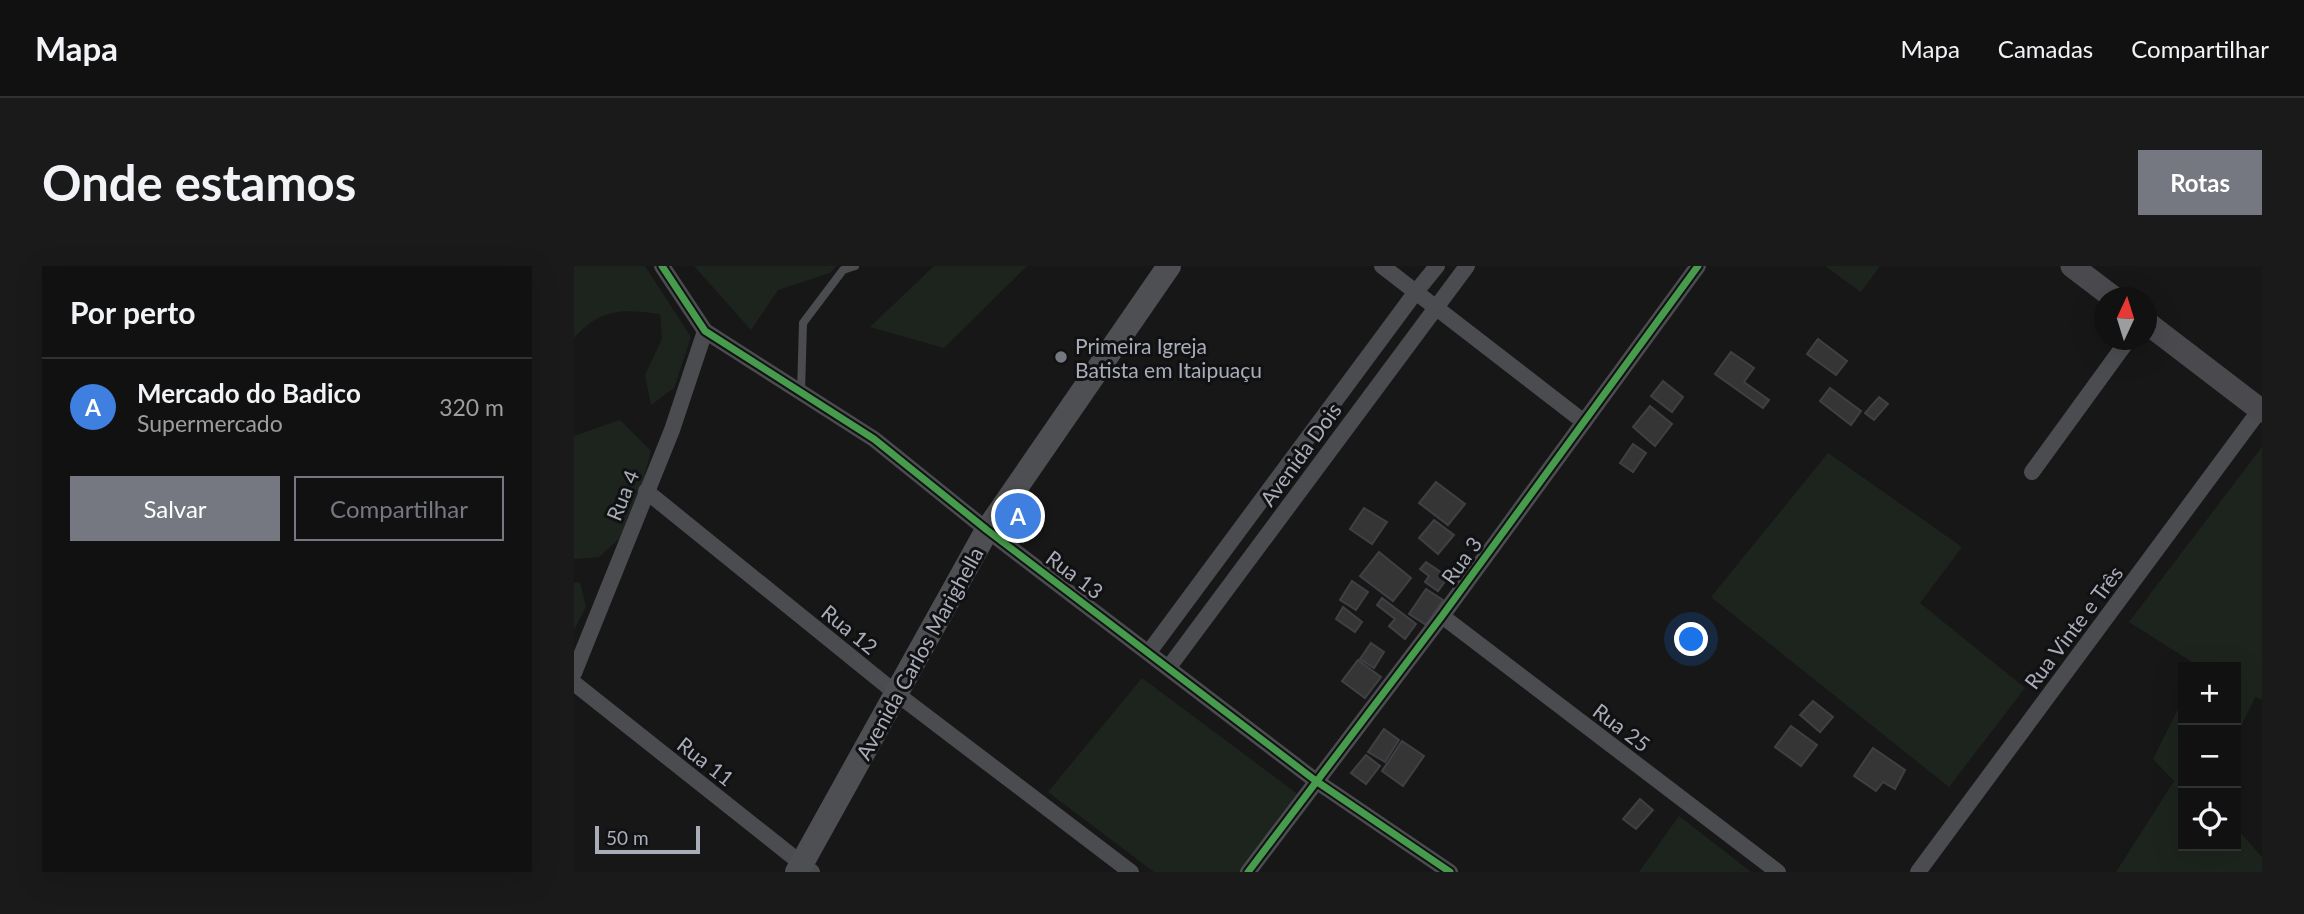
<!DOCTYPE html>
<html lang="pt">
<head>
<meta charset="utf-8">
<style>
	body { margin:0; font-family:Lato,sans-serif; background:#1a1a1a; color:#f1f3f6 }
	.controls { position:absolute; right:21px; bottom:21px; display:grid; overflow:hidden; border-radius:0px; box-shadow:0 7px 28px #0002 }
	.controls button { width:63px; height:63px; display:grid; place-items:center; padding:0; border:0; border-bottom:2px solid #303131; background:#111; color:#f1f3f6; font:35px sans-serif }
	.compass { position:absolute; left:1520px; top:21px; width:63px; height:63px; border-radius:50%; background:#111; box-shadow:0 7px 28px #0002; rotate:4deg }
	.scale { position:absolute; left:21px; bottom:18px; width:105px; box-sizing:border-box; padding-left:7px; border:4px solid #a8adb8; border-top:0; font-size:19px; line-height:24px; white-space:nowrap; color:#a8adb8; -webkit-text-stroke:5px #111113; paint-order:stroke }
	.you { position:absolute; left:1118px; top:374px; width:24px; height:24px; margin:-18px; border:5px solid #fff; border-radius:50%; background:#1a73e8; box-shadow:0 0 0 10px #1a73e833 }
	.badge { display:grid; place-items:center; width:46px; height:46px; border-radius:50%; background:#757880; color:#fff; font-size:23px; font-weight:700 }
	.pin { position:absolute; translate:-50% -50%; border:4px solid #fff; box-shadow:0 2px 7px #0006 }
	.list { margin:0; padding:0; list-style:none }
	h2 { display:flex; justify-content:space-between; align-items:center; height:91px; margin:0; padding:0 28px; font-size:30px }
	h2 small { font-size:23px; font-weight:400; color:#9c9d9f }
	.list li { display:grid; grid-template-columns:46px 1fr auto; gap:21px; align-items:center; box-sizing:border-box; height:98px; padding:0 28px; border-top:2px solid #303131 }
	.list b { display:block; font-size:26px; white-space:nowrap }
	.list p { margin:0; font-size:23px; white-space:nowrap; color:#9c9d9f }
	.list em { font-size:23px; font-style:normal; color:#9c9d9f }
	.actions { display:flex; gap:14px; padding:21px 28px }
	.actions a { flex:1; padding:16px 0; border:2px solid #757880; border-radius:0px; text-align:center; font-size:24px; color:#757880 }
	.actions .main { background:#757880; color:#fff }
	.icon { flex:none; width:38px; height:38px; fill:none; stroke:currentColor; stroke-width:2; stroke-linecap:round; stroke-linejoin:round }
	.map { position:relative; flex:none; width:1688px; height:606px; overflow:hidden; border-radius:0px }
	header { display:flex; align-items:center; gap:42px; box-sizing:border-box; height:98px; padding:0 35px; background:#111; border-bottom:2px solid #303131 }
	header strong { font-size:33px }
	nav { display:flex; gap:38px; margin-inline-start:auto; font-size:24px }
	.intro { display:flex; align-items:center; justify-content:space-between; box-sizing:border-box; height:168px; padding:0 42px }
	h1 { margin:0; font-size:49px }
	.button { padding:18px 32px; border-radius:0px; background:#757880; color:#fff; font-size:24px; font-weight:700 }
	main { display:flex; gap:42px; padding:0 42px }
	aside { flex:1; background:#111; border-radius:0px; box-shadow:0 7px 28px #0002 }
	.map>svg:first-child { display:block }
	.green { fill:#1d241e }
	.building { fill:#353536; stroke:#3f4043; stroke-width:2 }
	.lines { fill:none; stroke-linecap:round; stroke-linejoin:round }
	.lane { stroke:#4b4c50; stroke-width:8 }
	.street { stroke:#4b4c50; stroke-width:16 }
	.secondary { stroke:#4a4a4e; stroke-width:23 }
	.primary { stroke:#4d4f52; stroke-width:24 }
	.cycleway-casing { stroke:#111113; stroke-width:11 }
	.cycleway { stroke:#469c4c; stroke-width:7 }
	.poi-dot { fill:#757880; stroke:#111113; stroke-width:2.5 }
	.labels { text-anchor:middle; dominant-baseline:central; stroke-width:6; stroke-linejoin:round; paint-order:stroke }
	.poi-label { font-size:21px; fill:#a8adb8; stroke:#111113; text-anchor:start }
	.street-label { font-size:21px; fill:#a8adb8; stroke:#111113 }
</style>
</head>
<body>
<header>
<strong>Mapa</strong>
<nav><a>Mapa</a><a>Camadas</a><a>Compartilhar</a></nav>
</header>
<div class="intro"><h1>Onde estamos</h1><a class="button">Rotas</a></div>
<main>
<aside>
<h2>Por perto<small></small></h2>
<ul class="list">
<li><span class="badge" style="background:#3f7fe0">A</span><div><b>Mercado do Badico</b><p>Supermercado</p></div><em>320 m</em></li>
</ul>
<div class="actions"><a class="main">Salvar</a><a>Compartilhar</a></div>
</aside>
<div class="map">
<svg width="1688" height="606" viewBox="0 0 1688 606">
	<rect width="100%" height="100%" fill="#171717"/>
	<g class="green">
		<path d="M0,0h71l46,71 -17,51 -23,17 -6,-30 17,-36 -2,-25c-38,-5 -59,-6 -86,24z"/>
		<polygon points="120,0 262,0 256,7 204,24 177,64"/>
		<polygon points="360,0 453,0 370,82 296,61"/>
		<polygon points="1251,0 1306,0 1287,26"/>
		<polygon points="46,154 77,185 57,262 25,291 0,293 0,170"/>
		<polygon points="1688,181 1688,434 1681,431 1662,471 1662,401 1626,401 1555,356"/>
		<polygon points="1254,187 1388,281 1346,337 1451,422 1375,521 1137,331"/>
		<polygon points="6,316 12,341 0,364 0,317"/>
		<polygon points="568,412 725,529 668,606 580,606 474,526"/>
		<polygon points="1609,433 1609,580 1662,580 1662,562 1688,591 1688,606 1542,606 1600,515 1579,493"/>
		<polygon points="1105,550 1177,606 1065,606"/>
	</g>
	<g class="building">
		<polygon points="1244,73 1273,95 1262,109 1233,88"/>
		<polygon points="1157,86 1180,102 1170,116 1195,134 1189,142 1141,108"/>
		<polygon points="1089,115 1109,131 1098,146 1077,130"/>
		<polygon points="1256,122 1287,145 1277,159 1246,135"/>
		<polygon points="1305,131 1314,138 1300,154 1291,147"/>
		<polygon points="1076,140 1098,158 1081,180 1059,161"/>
		<polygon points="1059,178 1072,187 1059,206 1046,197"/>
		<polygon points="862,216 891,238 874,259 845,237"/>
		<polygon points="790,242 813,256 798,278 776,263"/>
		<polygon points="860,254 880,269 864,288 845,272"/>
		<polygon points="805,286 837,312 819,335 786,310"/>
		<polygon points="852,296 874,311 864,325 851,316 855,310 846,303"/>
		<polygon points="778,315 794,326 782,344 766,334"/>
		<polygon points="852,323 869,334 852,359 835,348"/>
		<polygon points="808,332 842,358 831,373 815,360 821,353 803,339"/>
		<polygon points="769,341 788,356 781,366 762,353"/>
		<polygon points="797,377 810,386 800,402 786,393"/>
		<polygon points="784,394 807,411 791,432 768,415"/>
		<polygon points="1239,435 1259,451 1246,466 1226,449"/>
		<polygon points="1217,460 1243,479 1227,500 1201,481"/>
		<polygon points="810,463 825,474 811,496 794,486"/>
		<polygon points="828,475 850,490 829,520 808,505"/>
		<polygon points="1299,482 1331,504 1321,523 1309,516 1302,525 1280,510"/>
		<polygon points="792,489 806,500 792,518 777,507"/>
		<polygon points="1066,533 1079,544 1062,563 1049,553"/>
	</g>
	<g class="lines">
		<polyline class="lane" points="227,126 229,57 269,4 281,0"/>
		<g class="street">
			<polyline points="88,0 131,65 300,173 413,264 742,515 876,606"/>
			<polyline points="808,0 1010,156"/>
			<polyline points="1458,206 1554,74"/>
			<polyline points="72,225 323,428 557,606"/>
			<polyline points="868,350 1204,606"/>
			<polyline points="575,386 841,27 863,0"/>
			<polyline points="595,401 893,0"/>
			<polyline points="0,407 98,164 131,65"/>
			<polyline points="0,417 238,606"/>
			<polyline points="674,606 868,350 1124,0"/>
			<polyline points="1344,606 1688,141"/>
		</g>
		<g class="secondary">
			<polyline points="1498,0 1540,32"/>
			<polyline points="1573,57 1688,145"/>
		</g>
		<polyline class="primary" points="223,606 413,264 595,0"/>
		<g class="cycleway-casing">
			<g id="cycleway">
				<polyline points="88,0 131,65 300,173 413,264 742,515 876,606"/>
				<polyline points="674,606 868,350 1124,0"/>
			</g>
		</g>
		<use href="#cycleway" class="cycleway"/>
	</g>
	<circle class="poi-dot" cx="487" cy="91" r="7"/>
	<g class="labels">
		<g class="poi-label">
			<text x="501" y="79">Primeira Igreja<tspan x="501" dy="24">Batista em Itaipuaçu</tspan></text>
		</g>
		<g class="street-label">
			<text transform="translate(726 188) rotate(-54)">Avenida Dois</text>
			<text transform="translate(48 229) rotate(-68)">Rua 4</text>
			<text transform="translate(887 294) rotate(-54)">Rua 3</text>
			<text transform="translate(501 308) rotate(37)">Rua 13</text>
			<text transform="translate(1499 361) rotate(-53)">Rua Vinte e Três</text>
			<text transform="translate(276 363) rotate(39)">Rua 12</text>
			<text transform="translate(345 387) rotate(-61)">Avenida Carlos Marighella</text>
			<text transform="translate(1048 461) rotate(37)">Rua 25</text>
			<text transform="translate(132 495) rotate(38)">Rua 11</text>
		</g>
	</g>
</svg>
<div class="controls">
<button>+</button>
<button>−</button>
<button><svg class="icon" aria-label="locate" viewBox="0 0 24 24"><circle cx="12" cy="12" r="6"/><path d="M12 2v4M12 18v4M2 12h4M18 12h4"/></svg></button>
</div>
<svg class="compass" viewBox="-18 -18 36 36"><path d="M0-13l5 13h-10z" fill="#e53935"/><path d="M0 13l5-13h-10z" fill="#9c9d9f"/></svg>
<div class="scale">50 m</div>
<div class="you"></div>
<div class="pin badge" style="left:444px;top:250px;background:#3f7fe0">A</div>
</div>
</main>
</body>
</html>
